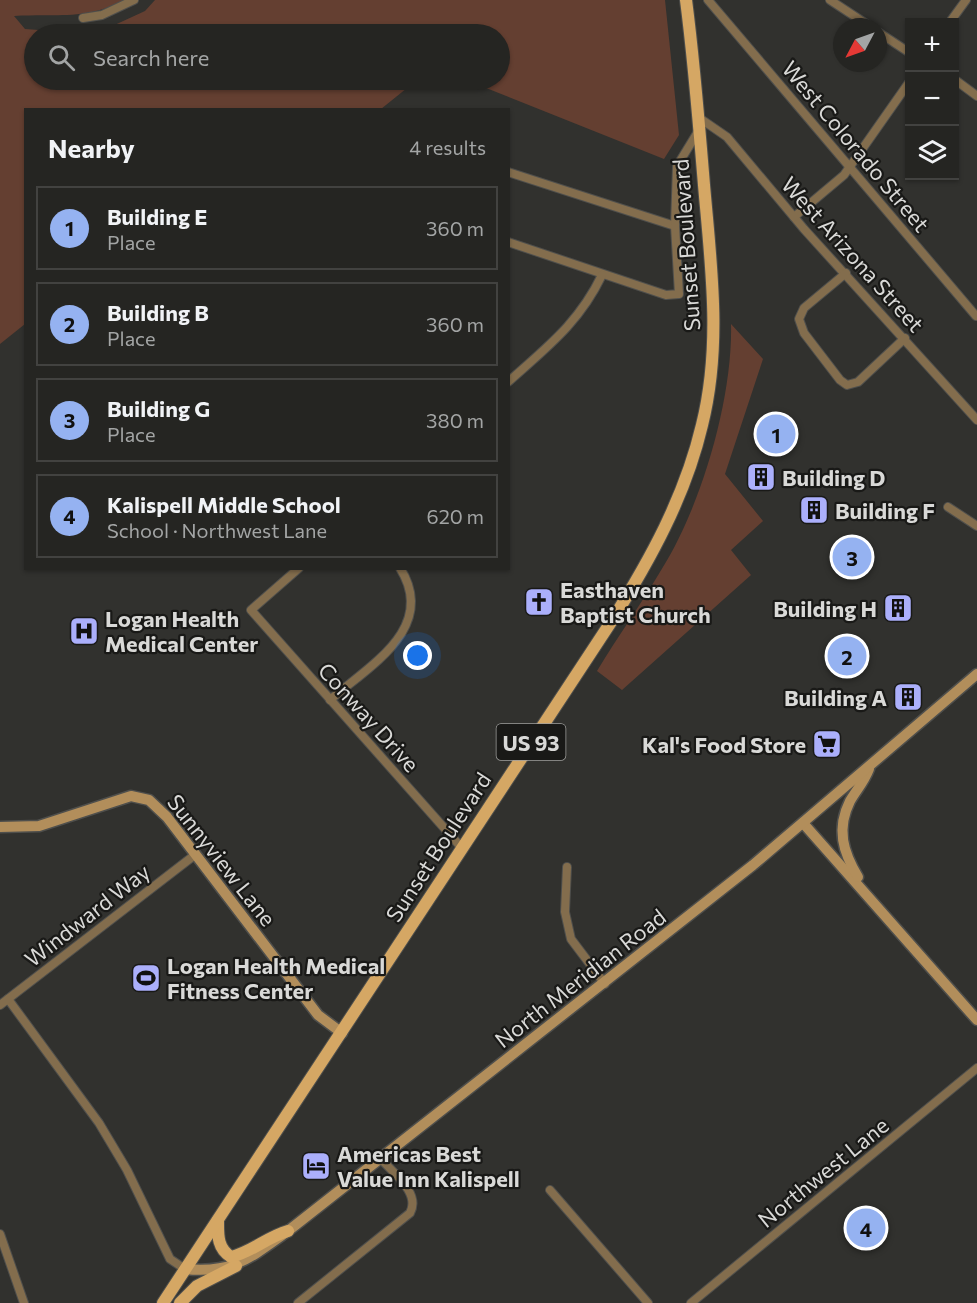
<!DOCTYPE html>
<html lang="en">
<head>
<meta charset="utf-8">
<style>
	body { margin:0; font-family:Commissioner,sans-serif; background:#2d2d2a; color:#f1f3f6 }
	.controls { position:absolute; right:18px; top:18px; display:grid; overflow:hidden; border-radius:0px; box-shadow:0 2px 4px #0004 }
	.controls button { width:54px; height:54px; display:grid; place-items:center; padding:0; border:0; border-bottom:2px solid #424240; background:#252522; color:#f1f3f6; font:30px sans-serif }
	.compass { position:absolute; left:833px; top:18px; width:54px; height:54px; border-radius:50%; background:#252522; box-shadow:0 2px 4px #0004; rotate:229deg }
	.you { position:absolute; left:418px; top:656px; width:21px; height:21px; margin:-15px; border:4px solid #fff; border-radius:50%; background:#1a73e8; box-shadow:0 0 0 9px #1a73e833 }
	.badge { display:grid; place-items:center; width:39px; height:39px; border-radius:50%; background:#95b2f1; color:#111; font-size:20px; font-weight:700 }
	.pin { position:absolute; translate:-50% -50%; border:3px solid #fff; box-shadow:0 2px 6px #0006 }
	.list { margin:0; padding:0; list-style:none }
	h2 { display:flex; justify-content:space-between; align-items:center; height:78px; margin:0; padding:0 24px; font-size:26px }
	h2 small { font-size:20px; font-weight:400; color:#a3a5a5 }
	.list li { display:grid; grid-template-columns:39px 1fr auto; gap:18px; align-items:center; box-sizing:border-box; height:84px; margin:0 12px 12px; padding:0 12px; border:2px solid #424240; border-radius:0px }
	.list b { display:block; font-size:22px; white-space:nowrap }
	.list p { margin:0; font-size:20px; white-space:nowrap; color:#a3a5a5 }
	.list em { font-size:20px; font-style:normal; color:#a3a5a5 }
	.icon { flex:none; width:33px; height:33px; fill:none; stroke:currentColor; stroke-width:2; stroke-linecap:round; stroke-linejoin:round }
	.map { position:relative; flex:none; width:977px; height:1303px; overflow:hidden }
	.search { position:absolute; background:#252522; box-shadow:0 2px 4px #0004; left:24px; top:24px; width:486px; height:66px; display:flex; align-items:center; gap:15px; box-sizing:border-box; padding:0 21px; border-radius:33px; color:#a3a5a5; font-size:22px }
	.panel { position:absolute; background:#252522; box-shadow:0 2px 4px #0004; left:24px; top:108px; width:486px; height:462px; border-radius:0px }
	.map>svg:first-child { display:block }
	.green { fill:#643f31 }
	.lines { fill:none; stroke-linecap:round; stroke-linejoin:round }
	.street-casing { stroke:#4f4f4c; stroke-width:10 }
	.secondary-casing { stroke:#4f4f4c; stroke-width:13 }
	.primary-casing { stroke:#4f4f4c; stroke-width:14 }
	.street { stroke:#836d4d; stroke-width:8 }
	.secondary { stroke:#b28e5b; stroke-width:10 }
	.primary { stroke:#d5a764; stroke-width:12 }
	.labels { text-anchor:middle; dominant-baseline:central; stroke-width:4.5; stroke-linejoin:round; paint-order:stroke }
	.shield { fill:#191917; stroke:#9f9f9d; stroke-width:1.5 }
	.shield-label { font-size:21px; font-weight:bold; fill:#d9d9d7 }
	.street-label { font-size:22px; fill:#d9d9d7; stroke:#191917 }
	.poi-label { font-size:22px; font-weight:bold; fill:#d9d9d7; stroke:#191917; text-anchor:start }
</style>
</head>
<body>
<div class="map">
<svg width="977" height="1303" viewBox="0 0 977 1303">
	<rect width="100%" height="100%" fill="#31312e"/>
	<g class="green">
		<path d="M0,0h124c-38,21 -69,13 -110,16l11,13 70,5 50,-23 10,-11h510l14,135 -15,24 -198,-79h34v-46h-466v46h383l-36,29 -355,1 -1,214 -25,20z"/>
		<path d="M731,324l32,35 -38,115 38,47 -32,29 20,25 -129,115 -25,-19c21,-35 45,-68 66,-104 39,-63 70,-170 68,-243z"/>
	</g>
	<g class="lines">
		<g class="street-casing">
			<g id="street">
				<polyline points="708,0 976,316"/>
				<polyline points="830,0 871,27"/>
				<polyline points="83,18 102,15 134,0"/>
				<polyline points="950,22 966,0"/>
				<polyline points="878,32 910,53"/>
				<polyline points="954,79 977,96"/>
				<polyline points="698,117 727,137 804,229 977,420"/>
				<polyline points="508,172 675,226"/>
				<polyline points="794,217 844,175 910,81"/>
				<polyline points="508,242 666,295 679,294 675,226 677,166 699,130"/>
				<polyline points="846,273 804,308 799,319 804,333 840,380 847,385 858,382 905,338"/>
				<path d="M508,382c39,-35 71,-59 94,-107"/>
				<polyline points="948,507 977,526"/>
				<polyline points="299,568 251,610 461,847"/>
				<path d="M330,700c39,-34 108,-72 70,-132"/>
				<polyline points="567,867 565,912 571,939 605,984"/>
				<polyline points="8,999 99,1123 127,1170 170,1259 185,1269"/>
				<polyline points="0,1005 196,854"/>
				<polyline points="550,1190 648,1303"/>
				<polyline points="0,1234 24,1303"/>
				<path d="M298,1303l112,-90c11,-20 -17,-40 -29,-54"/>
				<polyline points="691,1303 977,1068"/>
			</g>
		</g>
		<g class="secondary-casing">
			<g id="secondary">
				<polyline points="803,823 977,1020"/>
				<polyline points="0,827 39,826 131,796 149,800 167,817 318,1015 342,1033"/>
				<path d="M858,877c-15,-25 -22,-48 -8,-76 7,-12 14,-19 19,-32"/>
				<path d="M185,1269c48,5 65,-11 103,-38l465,-366 224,-191"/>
			</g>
		</g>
		<g class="primary-casing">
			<g id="primary">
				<path d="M218,1220c0,15 -1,28 13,37 21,-5 36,-20 57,-26"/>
				<path d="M163,1303l448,-681c39,-62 74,-125 91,-197 20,-80 9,-159 2,-240 -5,-61 -10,-124 -18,-185"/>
				<polyline points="180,1303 197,1286 236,1266"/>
			</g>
		</g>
		<use href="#street" class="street"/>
		<use href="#secondary" class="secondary"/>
		<use href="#primary" class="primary"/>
	</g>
	<defs>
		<g id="building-square" transform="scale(1.5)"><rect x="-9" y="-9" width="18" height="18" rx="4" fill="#abaffb" stroke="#191917"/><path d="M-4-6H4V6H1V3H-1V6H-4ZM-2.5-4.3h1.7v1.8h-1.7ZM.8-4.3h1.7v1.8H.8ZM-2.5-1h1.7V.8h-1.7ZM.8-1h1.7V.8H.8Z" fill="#111"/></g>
		<g id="church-square" transform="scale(1.5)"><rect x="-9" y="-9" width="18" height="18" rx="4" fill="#abaffb" stroke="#191917"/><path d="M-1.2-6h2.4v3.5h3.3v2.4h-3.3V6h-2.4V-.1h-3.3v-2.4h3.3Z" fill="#111"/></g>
		<g id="hospital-square" transform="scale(1.5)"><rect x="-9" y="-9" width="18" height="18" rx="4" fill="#abaffb" stroke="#191917"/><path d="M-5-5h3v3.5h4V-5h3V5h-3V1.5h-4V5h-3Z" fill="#111"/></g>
		<g id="supermarket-square" transform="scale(1.5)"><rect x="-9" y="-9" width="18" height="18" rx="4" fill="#abaffb" stroke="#191917"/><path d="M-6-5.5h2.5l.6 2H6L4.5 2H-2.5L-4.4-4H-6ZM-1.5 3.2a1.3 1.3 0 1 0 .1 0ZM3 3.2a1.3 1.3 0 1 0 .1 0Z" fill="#111"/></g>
		<g id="stadium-square" transform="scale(1.5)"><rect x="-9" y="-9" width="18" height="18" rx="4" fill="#abaffb" stroke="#191917"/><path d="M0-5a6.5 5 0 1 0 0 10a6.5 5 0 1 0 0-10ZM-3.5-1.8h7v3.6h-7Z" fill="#111"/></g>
		<g id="hotel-square" transform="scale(1.5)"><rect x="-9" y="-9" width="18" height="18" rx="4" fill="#abaffb" stroke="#191917"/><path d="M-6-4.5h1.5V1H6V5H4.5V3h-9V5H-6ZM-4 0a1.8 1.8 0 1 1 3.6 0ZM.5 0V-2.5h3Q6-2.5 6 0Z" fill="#111"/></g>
	</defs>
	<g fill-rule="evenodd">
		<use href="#building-square" x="761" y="477"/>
		<use href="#building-square" x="814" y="510"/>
		<use href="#church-square" x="539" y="602"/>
		<use href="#building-square" x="898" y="608"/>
		<use href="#hospital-square" x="84" y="631"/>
		<use href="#building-square" x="908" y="697"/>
		<use href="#supermarket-square" x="827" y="744"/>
		<use href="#stadium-square" x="146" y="978"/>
		<use href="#hotel-square" x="316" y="1166"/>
	</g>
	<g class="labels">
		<rect class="shield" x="496.5" y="724" width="69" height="36" rx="4.5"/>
		<g class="shield-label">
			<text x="531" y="742">US 93</text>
		</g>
		<g class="street-label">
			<text transform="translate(856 146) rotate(50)">West Colorado Street</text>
			<text transform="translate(686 245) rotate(-94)">Sunset Boulevard</text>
			<text transform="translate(853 254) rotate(48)">West Arizona Street</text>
			<text transform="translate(369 717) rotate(48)">Conway Drive</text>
			<text transform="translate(438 847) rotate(-57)">Sunset Boulevard</text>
			<text transform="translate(222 860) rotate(52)">Sunnyview Lane</text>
			<text transform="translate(87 915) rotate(-38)">Windward Way</text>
			<text transform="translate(580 978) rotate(-38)">North Meridian Road</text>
			<text transform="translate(823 1172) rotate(-39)">Northwest Lane</text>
		</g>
		<g class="poi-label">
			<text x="782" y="477">Building D</text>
			<text x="835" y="510">Building F</text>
			<text x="560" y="589">Easthaven<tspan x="560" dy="25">Baptist Church</tspan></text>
			<text x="877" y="608" text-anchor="end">Building H</text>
			<text x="105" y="618">Logan Health<tspan x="105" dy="25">Medical Center</tspan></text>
			<text x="887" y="697" text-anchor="end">Building A</text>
			<text x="806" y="744" text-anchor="end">Kal's Food Store</text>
			<text x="167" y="965">Logan Health Medical<tspan x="167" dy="25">Fitness Center</tspan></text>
			<text x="337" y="1153">Americas Best<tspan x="337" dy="25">Value Inn Kalispell</tspan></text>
		</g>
	</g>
</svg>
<div class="controls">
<button>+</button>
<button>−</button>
<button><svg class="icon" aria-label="layers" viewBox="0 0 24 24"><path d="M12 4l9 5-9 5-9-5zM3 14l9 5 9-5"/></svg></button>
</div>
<svg class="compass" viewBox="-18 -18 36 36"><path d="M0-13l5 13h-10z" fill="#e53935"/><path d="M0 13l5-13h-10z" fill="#a3a5a5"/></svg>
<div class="you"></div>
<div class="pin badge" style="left:776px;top:434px">1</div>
<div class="pin badge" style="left:847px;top:656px">2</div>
<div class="pin badge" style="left:852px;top:557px">3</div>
<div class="pin badge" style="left:866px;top:1228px">4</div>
<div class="search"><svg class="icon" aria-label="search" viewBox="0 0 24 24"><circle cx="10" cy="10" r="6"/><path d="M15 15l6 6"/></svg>Search here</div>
<section class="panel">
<h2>Nearby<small>4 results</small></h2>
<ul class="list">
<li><span class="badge">1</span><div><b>Building E</b><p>Place</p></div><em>360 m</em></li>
<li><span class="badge">2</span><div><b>Building B</b><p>Place</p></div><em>360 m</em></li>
<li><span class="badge">3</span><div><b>Building G</b><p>Place</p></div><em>380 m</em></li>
<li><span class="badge">4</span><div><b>Kalispell Middle School</b><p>School · Northwest Lane</p></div><em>620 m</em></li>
</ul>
</section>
</div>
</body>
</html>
